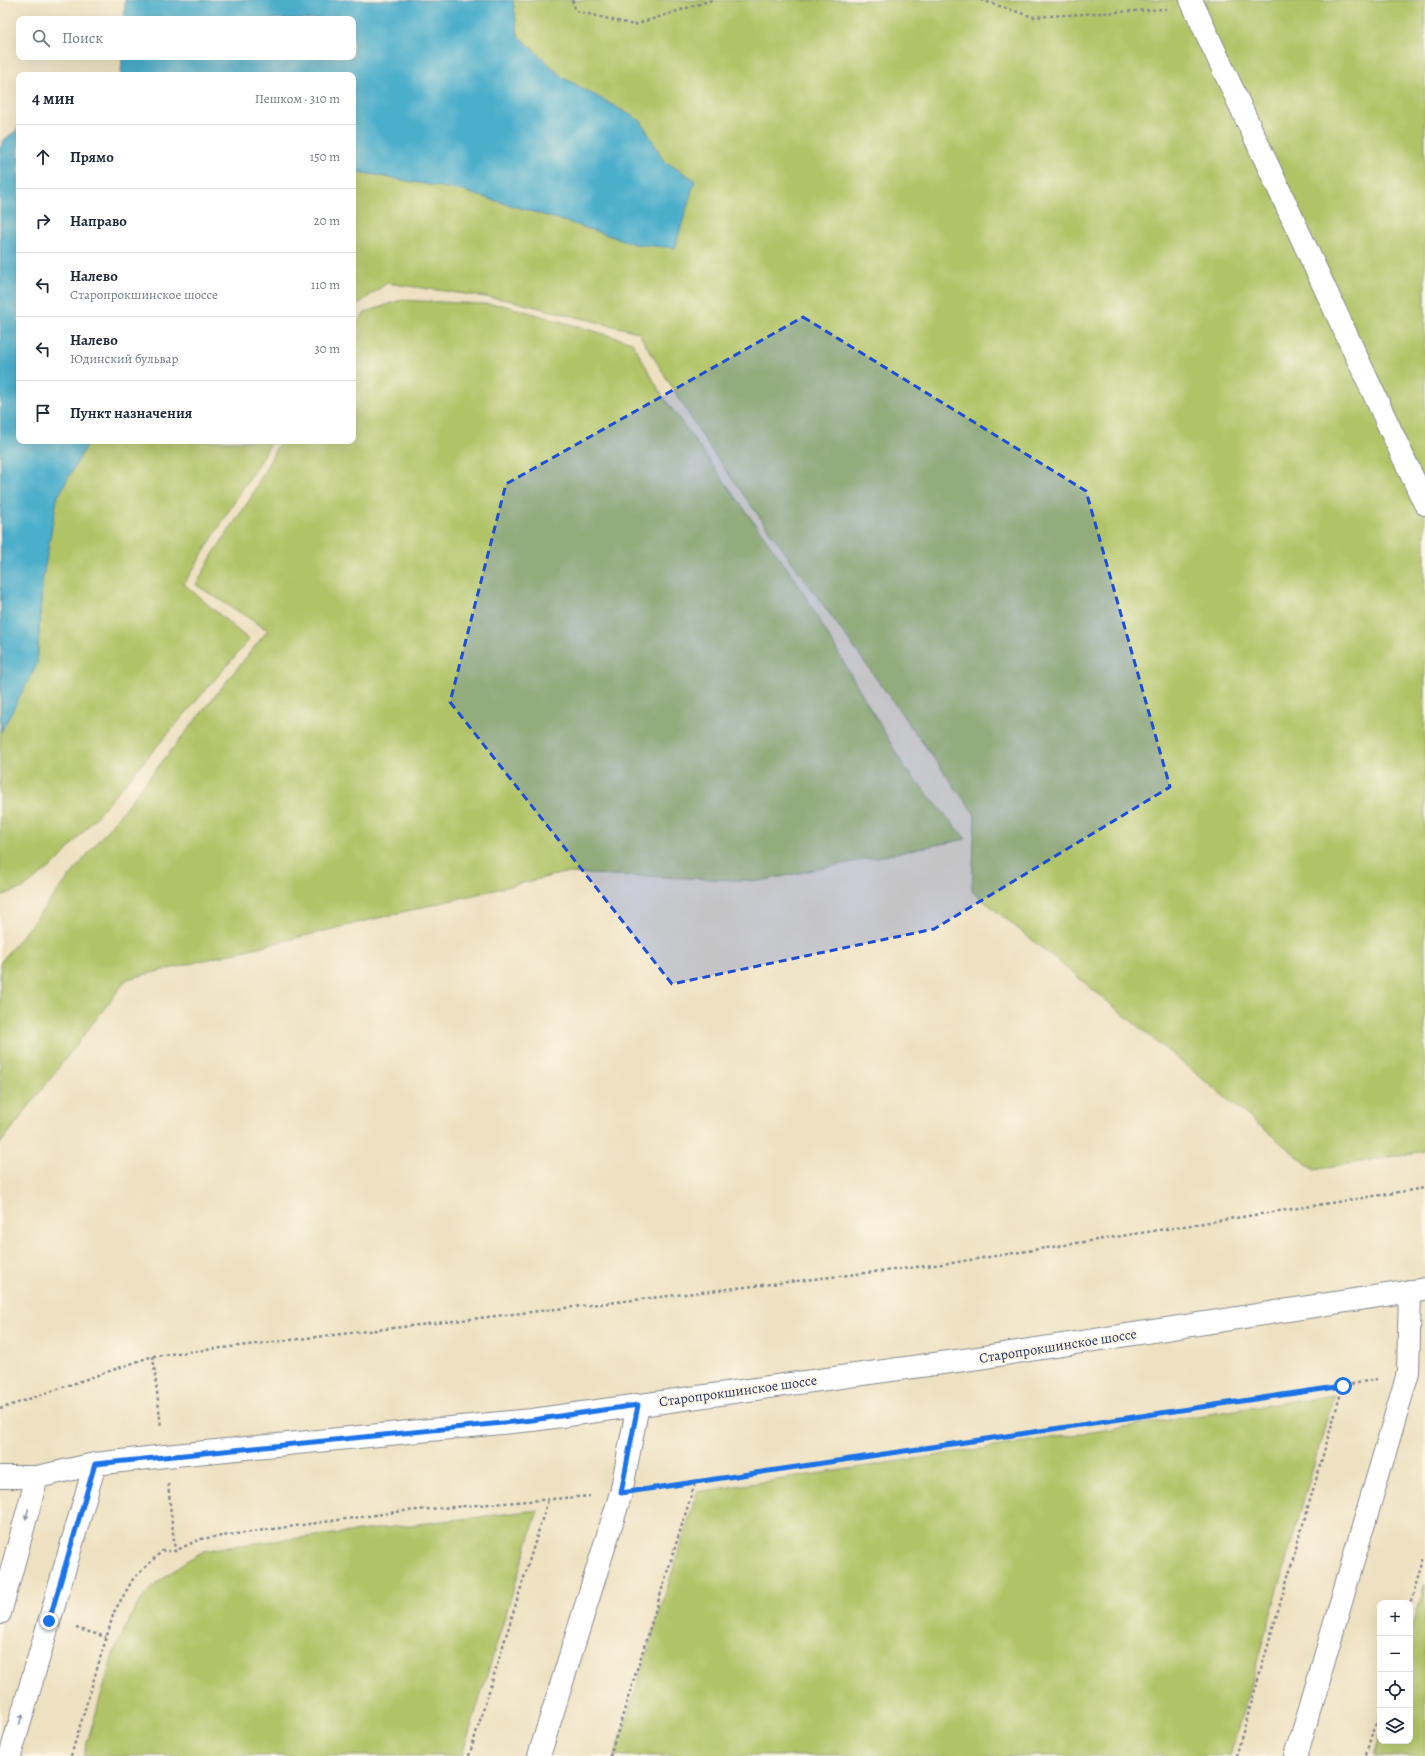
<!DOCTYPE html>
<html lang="ru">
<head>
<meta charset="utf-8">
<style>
	body { margin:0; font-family:Alegreya,serif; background:#f2f2f3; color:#1f2937 }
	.controls { position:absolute; right:12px; bottom:12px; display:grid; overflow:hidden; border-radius:8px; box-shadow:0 4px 16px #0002 }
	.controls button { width:36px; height:36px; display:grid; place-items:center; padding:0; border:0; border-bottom:1px solid #e0e1e3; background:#fff; color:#1f2937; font:20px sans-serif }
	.stop { position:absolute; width:12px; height:12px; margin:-9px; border:3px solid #1a73e8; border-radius:50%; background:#fff }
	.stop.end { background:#1a73e8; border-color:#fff; box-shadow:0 1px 4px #0008 }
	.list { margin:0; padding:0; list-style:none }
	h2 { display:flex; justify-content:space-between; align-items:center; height:52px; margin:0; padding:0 16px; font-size:17px }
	h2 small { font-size:13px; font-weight:400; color:#747a83 }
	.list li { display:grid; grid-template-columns:26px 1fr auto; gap:12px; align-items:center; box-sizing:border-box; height:64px; padding:0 16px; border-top:1px solid #e0e1e3 }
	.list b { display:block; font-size:15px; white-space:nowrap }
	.list p { margin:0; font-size:13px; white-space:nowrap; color:#747a83 }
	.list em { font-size:13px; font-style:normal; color:#747a83 }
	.icon { flex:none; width:22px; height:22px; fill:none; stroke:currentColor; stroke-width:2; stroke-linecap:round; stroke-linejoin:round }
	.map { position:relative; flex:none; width:1425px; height:1756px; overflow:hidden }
	.search { position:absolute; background:#fff; box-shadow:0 4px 16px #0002; left:16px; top:16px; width:340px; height:44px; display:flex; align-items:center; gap:10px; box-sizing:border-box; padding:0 14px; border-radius:8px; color:#747a83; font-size:15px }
	.panel { position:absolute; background:#fff; box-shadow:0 4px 16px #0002; left:16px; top:72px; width:340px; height:372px; border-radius:8px }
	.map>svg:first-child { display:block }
	.green { fill:#b0c366; stroke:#667962 }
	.water { fill:#4caecb; stroke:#346e94 }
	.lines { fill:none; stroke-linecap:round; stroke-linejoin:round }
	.minor-casing { stroke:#848890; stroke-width:24 }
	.path { stroke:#848890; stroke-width:2.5; stroke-dasharray:3 3; stroke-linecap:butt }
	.minor { stroke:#fff; stroke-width:22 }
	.oneway { fill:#8d97ae }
	.route { stroke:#1a73e8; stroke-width:5 }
	.marked { fill:#1d4ed8; fill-opacity:0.2; stroke:#1d4ed8; stroke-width:3; stroke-dasharray:8 5; stroke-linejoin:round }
	.labels { text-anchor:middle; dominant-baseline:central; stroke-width:4; stroke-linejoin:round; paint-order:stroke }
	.street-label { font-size:14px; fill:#1b2f5e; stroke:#fcf5e5 }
</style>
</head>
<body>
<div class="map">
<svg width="1425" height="1756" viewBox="0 0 1425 1756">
	<rect width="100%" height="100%" fill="#fcf5e5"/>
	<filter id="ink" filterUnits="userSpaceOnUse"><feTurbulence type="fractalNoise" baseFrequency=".025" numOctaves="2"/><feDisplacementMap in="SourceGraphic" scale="8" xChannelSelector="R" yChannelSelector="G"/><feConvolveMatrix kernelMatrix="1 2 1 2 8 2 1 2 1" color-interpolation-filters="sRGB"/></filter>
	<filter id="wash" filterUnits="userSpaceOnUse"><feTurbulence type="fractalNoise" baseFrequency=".012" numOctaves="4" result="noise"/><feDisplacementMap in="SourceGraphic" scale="16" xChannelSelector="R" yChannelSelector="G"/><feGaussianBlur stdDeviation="0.9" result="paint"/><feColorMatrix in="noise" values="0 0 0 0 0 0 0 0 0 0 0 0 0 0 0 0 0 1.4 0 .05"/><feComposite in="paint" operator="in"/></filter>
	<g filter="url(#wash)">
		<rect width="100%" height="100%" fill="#eee1c1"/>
		<g class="green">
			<polygon points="513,0 1425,0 1425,1151 1314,1170 972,891 975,815 709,447 638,332 507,300 387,283 353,308 353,171 463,191 574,224 635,244 695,180 664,161 641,121 562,77 518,35"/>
			<polygon points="401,300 503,305 632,342 662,395 797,582 905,768 966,839 760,881 564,873 127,979 0,1144 0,963 268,630 196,585 213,554 250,499 280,441 353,441 353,325 366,312"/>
			<polygon points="89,441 272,441 184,584 249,640 57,862 24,888 0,896 0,659 37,664 42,583 57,498"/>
			<polygon points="1334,1395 1230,1756 615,1756 697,1492"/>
			<polygon points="538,1510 462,1756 83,1756 114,1652 135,1608 150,1589 186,1561 204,1551 230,1546"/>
			<polygon points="1425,1584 1425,1756 1374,1756 1380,1735 1380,1741 1410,1741 1410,1634"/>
		</g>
		<g class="water">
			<polygon points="125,0 513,0 518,35 562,77 641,121 664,161 695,180 675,248 635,244 574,224 463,191 353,171 353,75 121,75 122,57 353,57 353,19 124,19"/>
			<polygon points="19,128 19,441 89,441 57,498 42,583 37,664 1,732 0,148 4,140"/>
		</g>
	</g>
	<g filter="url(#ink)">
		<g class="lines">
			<g class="minor-casing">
				<g id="minor">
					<polyline points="1191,0 1425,504"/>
					<polyline points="0,1477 37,1477 95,1464 165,1456 532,1420 978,1358 1425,1289"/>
					<polyline points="0,1613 37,1477"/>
					<polyline points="10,1756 95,1464"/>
					<polyline points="539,1756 621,1493 638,1405"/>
					<polyline points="1296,1756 1408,1373 1410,1291"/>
				</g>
			</g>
			<g class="path">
				<polyline points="572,0 576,11 634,25 712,0"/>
				<polyline points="981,0 1033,17 1166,9"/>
				<polyline points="153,1356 161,1427"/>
				<polyline points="0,1409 153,1356 951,1263 1425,1188"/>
				<polyline points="168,1484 175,1551"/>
				<polyline points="651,1489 1343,1386 1377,1379"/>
				<polyline points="1410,1608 1425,1557"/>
				<polyline points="76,1628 106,1637"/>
				<polyline points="71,1756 114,1612 133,1579 162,1551 175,1551 200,1539 404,1511 590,1496"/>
				<polyline points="469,1756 548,1500"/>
				<polyline points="610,1756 695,1483"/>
				<polyline points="1236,1756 1343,1386"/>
				<polyline points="1367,1756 1380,1711"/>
			</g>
			<use href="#minor" class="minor"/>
		</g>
		<defs><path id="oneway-solid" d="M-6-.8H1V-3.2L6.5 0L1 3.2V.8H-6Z"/></defs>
		<g class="oneway">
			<use href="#oneway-solid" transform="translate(27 1514) rotate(105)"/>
			<use href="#oneway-solid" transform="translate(21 1719) rotate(-74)"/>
		</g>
	</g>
	<g class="lines" filter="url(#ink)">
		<polyline class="route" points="49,1621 95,1464 532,1420 638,1405 621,1493 1343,1386"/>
	</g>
	<path class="marked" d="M803,317l283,174 84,296 -236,142 -262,55 -222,-282 56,-218z"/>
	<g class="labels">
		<g class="street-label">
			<text transform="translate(1058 1346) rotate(-9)">Старопрокшинское шоссе</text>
			<text transform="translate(738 1391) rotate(-8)">Старопрокшинское шоссе</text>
		</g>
	</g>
</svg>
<div class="controls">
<button>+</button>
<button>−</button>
<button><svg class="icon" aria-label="locate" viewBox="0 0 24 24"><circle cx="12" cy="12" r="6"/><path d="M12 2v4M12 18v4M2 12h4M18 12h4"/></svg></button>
<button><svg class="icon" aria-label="layers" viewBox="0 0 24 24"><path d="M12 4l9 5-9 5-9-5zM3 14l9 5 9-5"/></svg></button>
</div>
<div class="stop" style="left:1343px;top:1386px"></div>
<div class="stop end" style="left:49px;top:1621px"></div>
<div class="search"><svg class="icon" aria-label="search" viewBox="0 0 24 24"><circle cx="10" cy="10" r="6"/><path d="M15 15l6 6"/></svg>Поиск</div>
<section class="panel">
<h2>4 мин<small>Пешком · 310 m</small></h2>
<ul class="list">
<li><svg class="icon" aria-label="ahead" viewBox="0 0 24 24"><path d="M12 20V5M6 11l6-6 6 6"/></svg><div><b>Прямо</b></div><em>150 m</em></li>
<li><svg class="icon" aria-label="right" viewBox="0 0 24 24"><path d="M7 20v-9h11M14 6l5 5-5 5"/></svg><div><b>Направо</b></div><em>20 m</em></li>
<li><svg class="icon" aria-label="left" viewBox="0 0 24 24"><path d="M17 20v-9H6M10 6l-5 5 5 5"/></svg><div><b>Налево</b><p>Старопрокшинское шоссе</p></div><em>110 m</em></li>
<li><svg class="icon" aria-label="left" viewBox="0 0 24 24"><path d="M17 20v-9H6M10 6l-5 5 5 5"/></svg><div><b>Налево</b><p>Юдинский бульвар</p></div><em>30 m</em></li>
<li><svg class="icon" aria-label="arrive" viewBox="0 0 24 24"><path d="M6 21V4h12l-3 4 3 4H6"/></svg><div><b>Пункт назначения</b></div></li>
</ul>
</section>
</div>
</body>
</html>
